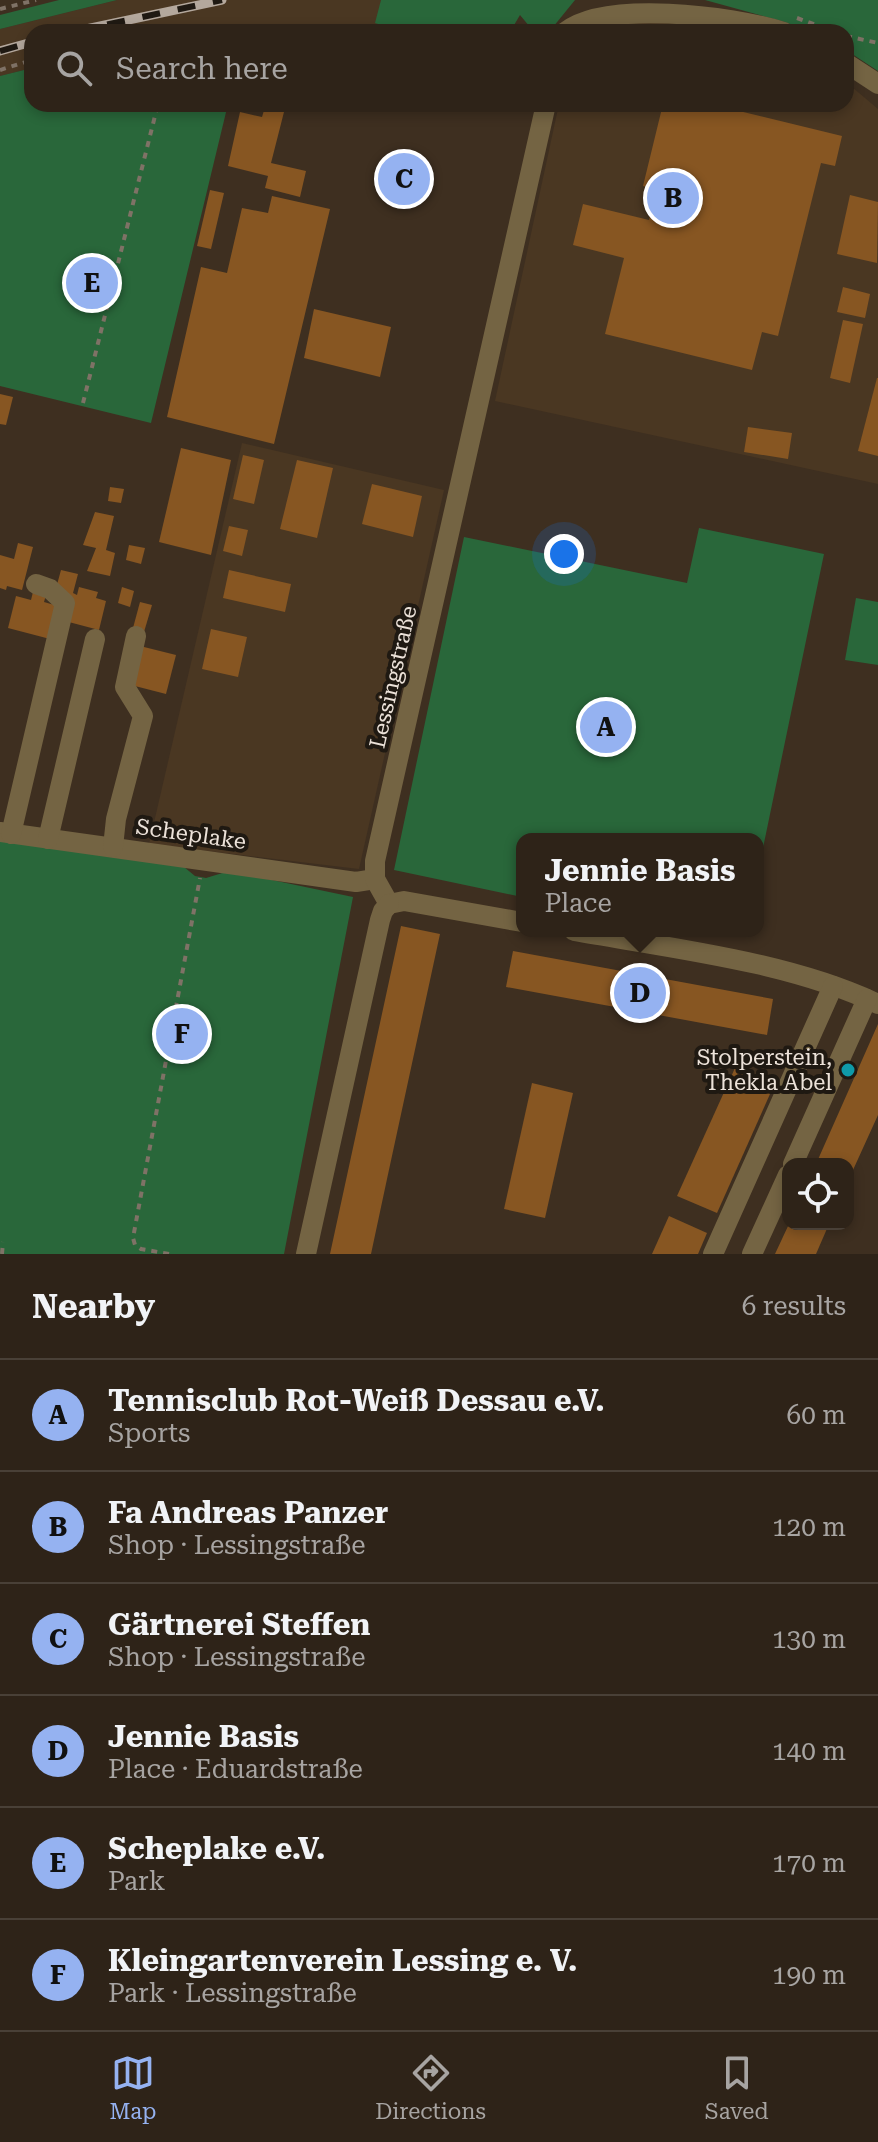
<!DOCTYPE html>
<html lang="en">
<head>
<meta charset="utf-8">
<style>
	body { margin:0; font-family:"Roboto Serif",serif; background:#3a2f25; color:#f1f3f6 }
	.controls { position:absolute; right:24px; bottom:24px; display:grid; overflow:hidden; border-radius:16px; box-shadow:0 4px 12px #0003 }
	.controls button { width:72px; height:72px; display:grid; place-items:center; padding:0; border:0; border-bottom:2px solid #494037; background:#2e2318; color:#f1f3f6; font:40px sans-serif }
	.you { position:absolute; left:564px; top:554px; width:28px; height:28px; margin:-20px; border:6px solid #fff; border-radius:50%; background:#1a73e8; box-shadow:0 0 0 12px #1a73e833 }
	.badge { display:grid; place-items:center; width:52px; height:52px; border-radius:50%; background:#95b2f1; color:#111; font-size:26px; font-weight:700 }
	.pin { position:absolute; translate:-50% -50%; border:4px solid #fff; box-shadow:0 2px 8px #0006 }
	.popup { position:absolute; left:516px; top:833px; width:248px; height:104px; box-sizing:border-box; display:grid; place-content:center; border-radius:16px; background:#2e2318; filter:drop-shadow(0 2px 6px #0005); font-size:26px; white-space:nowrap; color:#a7a4a2 }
	.popup b { font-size:30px; color:#f1f3f6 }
	.popup::after { content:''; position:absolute; left:50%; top:100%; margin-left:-16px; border:16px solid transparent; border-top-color:#2e2318 }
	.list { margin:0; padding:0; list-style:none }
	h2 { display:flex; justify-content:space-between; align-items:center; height:104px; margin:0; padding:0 32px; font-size:34px }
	h2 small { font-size:26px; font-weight:400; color:#a7a4a2 }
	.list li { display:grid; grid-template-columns:52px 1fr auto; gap:24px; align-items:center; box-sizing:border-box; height:112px; padding:0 32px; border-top:2px solid #494037 }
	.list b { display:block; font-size:30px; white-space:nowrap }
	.list p { margin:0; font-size:26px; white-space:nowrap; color:#a7a4a2 }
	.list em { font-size:26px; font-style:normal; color:#a7a4a2 }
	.icon { flex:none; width:44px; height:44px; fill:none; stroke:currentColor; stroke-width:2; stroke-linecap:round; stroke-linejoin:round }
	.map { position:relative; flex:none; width:878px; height:1254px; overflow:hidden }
	.search { position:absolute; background:#2e2318; box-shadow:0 4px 12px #0003; left:24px; right:24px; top:24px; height:88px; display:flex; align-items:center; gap:20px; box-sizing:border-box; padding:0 28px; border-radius:24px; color:#a7a4a2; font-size:30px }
	.sheet { height:776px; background:#2e2318 }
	nav { display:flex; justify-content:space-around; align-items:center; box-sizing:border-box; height:112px; border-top:2px solid #494037; background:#2e2318; font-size:22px; color:#a7a4a2 }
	nav a { display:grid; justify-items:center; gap:4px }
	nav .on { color:#95b2f1 }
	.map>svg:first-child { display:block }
	.built { fill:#4a3722 }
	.green { fill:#29673a }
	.building { fill:#875622 }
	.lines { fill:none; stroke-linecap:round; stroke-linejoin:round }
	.path { stroke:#7f7266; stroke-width:4; stroke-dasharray:6 6; stroke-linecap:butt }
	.minor { stroke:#746443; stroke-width:20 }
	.rail-casing { stroke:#b4a89d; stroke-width:9 }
	.rail { stroke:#1f1912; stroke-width:6; stroke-dasharray:18; stroke-linecap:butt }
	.culture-dot { fill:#0f9aa8; stroke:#1f1912; stroke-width:3 }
	.labels { text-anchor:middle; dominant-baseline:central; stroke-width:8; stroke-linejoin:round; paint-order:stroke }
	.street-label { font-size:22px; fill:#ece2d9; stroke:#1f1912 }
	.poi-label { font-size:22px; fill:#ece2d9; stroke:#1f1912; text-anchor:end }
</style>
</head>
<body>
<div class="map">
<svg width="878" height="1254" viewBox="0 0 878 1254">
	<rect width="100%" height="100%" fill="#3e2f20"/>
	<g class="built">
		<polygon points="117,0 381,0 376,32 32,32 32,68 0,76 0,29"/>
		<polygon points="599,18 719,25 735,32 582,32"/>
		<polygon points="846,82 878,109 878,484 495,401 559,104 846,104"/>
		<polygon points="242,443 444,490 359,869 149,844"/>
	</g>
	<g class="green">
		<polygon points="59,0 117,0 0,29 0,15"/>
		<polygon points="381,0 575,0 549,32 534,32 520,15 510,32 401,32 375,23"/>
		<polygon points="705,0 878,0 878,71 846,50 846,32 811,32 785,22"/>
		<polygon points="32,68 32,104 228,104 151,423 0,386 0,76"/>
		<polygon points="699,528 824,554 758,872 758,839 522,839 522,897 394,870 464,537 687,583"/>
		<polygon points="856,598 878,602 878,665 845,660"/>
		<polygon points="0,840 184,867 195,876 206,878 229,871 353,897 284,1254 0,1254"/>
	</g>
	<g class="building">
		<polygon points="663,104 710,104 842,136 835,166 821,163 778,336 762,332 752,370 605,334 624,258 573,245 583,204 649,220 656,190 643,186"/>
		<polygon points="265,107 284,112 271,163 306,171 300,197 265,188 268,176 228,166 240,112 262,117"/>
		<polygon points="210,190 224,193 211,249 197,246"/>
		<polygon points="850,195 878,202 877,263 837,254"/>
		<polygon points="272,196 330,209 274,444 167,417 201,267 227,273 242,208 268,213"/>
		<polygon points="843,287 870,294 865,318 837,312"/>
		<polygon points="314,309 391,327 380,377 304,358"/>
		<polygon points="843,320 863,324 850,383 830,378"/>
		<polygon points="877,378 878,378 878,456 858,451"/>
		<polygon points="0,394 13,397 6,425 0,424"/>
		<polygon points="748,427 792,433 788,459 744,452"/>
		<polygon points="181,448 231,460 211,555 159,542"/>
		<polygon points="243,455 264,460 254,504 233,499"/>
		<polygon points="297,460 333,468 317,538 280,529"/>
		<polygon points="372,484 422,496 413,537 362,524"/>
		<polygon points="110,487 124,489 121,503 108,501"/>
		<polygon points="95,512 114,516 106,550 115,553 110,576 87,571 96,548 83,545"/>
		<polygon points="229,526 248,530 242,556 223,551"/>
		<polygon points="18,543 33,547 22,590 7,586 6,590 0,588 0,555 14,559"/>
		<polygon points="129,545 145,548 141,564 126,560"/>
		<polygon points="61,570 78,574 73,593 77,595 79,587 98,592 96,598 106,601 99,630 65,621 55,592"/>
		<polygon points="229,570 291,584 285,612 223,598"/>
		<polygon points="122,587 134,591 130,607 118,603"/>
		<polygon points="33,592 46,595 44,602 58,606 50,639 8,628 16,596 31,600"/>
		<polygon points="140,602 152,605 144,632 133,628"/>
		<polygon points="211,629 247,637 238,677 202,669"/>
		<polygon points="140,646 176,655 166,694 131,685"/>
		<polygon points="401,926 440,934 387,1179 371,1254 330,1254"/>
		<polygon points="513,951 773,999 767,1035 506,987"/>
		<polygon points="878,1024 878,1115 848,1181 848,1164 816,1164"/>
		<polygon points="735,1068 774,1085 717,1213 677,1196"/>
		<polygon points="532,1083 573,1093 545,1218 504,1209"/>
		<polygon points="669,1216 707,1233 698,1254 652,1254"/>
		<polygon points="789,1224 829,1224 816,1254 775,1254"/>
	</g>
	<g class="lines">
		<g class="path">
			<polyline points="0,9 36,0"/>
			<polyline points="797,18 836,32"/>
			<path d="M226,32c50,-7 106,-8 156,0"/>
			<polyline points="846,36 878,43"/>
			<polyline points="0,70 32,60"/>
			<polyline points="83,403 158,104"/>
			<polyline points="2,1254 3,1242"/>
			<polyline points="169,1254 141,1249 135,1245 133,1238 200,878"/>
		</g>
		<g class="minor">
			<path d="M565,32c39,-32 165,-17 219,0"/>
			<polyline points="846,63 878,84"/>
			<polyline points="0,832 356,882 375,879"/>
			<polyline points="11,834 65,603 50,589 36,584"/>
			<polyline points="48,839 95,639"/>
			<polyline points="113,847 116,819 143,716 125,687 136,636"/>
			<polyline points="389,904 375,879 375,861 546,104"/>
			<polyline points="389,904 404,901 522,922"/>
			<path d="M574,931c96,17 217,31 304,73"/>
			<polyline points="793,1164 867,999"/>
			<polyline points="306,1254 380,920 383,911 389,904"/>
			<polyline points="713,1254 833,986"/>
			<polyline points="752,1254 788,1175"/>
		</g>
		<g class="rail-casing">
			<g id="rail">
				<polyline points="72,32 222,0"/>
				<polyline points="0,51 32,42"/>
			</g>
		</g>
		<use href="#rail" class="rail"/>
	</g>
	<circle class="culture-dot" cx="848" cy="1070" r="8"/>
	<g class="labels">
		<g class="street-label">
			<text transform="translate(393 677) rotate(-77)">Lessingstraße</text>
			<text transform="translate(191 834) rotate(8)">Scheplake</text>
		</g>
		<g class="poi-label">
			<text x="832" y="1057">Stolperstein,<tspan x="832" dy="25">Thekla Abel</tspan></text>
		</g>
	</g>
</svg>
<div class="controls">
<button><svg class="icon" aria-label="locate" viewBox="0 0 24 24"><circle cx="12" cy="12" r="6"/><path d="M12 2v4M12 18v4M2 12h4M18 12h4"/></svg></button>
</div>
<div class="you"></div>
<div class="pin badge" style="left:606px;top:727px">A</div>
<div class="pin badge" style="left:673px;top:198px">B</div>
<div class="pin badge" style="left:404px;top:179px">C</div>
<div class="pin badge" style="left:640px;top:993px">D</div>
<div class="popup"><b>Jennie Basis</b>Place</div>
<div class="pin badge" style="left:92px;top:283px">E</div>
<div class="pin badge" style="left:182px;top:1034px">F</div>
<div class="search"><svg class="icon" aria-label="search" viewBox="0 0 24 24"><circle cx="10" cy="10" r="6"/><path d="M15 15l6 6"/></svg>Search here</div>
</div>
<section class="sheet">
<h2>Nearby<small>6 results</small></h2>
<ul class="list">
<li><span class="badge">A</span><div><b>Tennisclub Rot-Weiß Dessau e.V.</b><p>Sports</p></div><em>60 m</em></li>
<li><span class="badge">B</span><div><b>Fa Andreas Panzer</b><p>Shop · Lessingstraße</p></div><em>120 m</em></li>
<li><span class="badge">C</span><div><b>Gärtnerei Steffen</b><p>Shop · Lessingstraße</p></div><em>130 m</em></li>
<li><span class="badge">D</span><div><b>Jennie Basis</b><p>Place · Eduardstraße</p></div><em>140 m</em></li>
<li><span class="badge">E</span><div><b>Scheplake e.V.</b><p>Park</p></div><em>170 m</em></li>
<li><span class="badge">F</span><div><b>Kleingartenverein Lessing e. V.</b><p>Park · Lessingstraße</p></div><em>190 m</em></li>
</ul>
</section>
<nav>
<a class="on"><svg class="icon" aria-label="map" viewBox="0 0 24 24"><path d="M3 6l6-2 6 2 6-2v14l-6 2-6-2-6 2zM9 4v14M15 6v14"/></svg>Map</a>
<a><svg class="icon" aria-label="directions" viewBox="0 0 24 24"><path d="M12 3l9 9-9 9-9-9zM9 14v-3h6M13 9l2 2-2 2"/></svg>Directions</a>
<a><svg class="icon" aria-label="saved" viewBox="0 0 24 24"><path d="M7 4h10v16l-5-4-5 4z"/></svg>Saved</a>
</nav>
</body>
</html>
